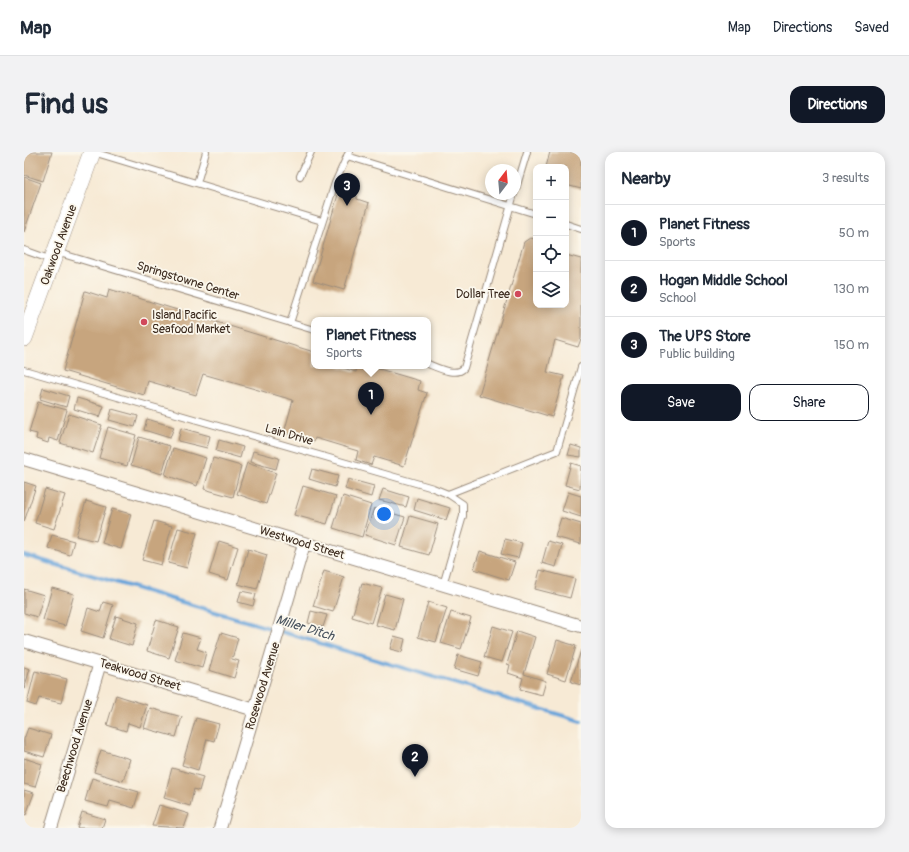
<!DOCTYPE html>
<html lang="en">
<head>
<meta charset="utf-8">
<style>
	body { margin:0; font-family:Pangolin,sans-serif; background:#f2f2f3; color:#1f2937 }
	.controls { position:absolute; right:12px; top:12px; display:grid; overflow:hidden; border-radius:8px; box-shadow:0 2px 10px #0003 }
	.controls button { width:36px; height:36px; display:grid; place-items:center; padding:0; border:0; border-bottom:1px solid #e0e1e3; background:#fff; color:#1f2937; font:20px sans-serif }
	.compass { position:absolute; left:461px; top:12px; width:36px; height:36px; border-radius:50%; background:#fff; box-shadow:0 2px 10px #0003; rotate:16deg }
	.you { position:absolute; left:360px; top:362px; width:14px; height:14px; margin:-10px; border:3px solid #fff; border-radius:50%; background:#1a73e8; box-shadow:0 0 0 6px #1a73e833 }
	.badge { display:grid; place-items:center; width:26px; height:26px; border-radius:50%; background:#111827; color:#fff; font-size:13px; font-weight:700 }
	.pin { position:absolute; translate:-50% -33px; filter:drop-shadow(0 1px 2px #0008) }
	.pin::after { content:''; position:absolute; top:21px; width:14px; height:12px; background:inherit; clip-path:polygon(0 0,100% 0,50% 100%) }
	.popup { position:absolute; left:287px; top:165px; width:120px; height:52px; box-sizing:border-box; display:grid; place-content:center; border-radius:8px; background:#fff; filter:drop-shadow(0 1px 3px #0005); font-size:13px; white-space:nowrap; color:#747a83 }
	.popup b { font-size:15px; color:#1f2937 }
	.popup::after { content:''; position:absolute; left:50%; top:100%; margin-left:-8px; border:8px solid transparent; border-top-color:#fff }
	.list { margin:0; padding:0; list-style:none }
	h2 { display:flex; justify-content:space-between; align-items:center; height:52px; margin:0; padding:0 16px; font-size:17px }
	h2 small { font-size:13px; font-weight:400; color:#747a83 }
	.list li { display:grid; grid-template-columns:26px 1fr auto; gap:12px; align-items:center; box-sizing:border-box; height:56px; padding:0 16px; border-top:1px solid #e0e1e3 }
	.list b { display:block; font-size:15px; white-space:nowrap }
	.list p { margin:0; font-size:13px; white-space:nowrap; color:#747a83 }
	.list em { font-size:13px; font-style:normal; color:#747a83 }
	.actions { display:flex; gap:8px; padding:12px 16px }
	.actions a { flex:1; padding:9px 0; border:1px solid #111827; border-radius:12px; text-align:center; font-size:14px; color:#111827 }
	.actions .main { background:#111827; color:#fff }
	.icon { flex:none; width:22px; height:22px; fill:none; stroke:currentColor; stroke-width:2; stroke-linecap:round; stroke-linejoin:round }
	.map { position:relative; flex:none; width:557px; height:676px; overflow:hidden; border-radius:12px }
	header { display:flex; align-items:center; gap:24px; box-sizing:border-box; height:56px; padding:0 20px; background:#fff; border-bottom:1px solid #e0e1e3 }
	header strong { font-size:19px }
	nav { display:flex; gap:22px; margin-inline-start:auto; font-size:14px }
	.intro { display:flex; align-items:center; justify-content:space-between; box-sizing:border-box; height:96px; padding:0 24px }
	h1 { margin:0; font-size:28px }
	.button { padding:10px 18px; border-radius:12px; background:#111827; color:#fff; font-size:14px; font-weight:700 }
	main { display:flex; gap:24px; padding:0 24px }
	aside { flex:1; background:#fff; border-radius:12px; box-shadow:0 2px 10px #0003 }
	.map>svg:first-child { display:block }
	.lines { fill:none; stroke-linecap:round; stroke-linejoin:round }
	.stream { stroke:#6aa5da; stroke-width:4 }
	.building { fill:#c7a57e }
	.lane-casing { stroke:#998a7a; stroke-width:8 }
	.street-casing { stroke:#998a7a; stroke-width:14 }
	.secondary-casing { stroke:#998a7a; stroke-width:18 }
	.lane { stroke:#fff; stroke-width:6 }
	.street { stroke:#fff; stroke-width:12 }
	.secondary { stroke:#fff; stroke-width:17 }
	.poi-dot { fill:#d1495b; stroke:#fbf7ec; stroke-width:1.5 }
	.labels { text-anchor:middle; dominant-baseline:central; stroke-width:3.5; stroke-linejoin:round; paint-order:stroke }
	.street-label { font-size:12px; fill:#3b2a1e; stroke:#fbf7ec }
	.poi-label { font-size:12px; fill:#3b2a1e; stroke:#fbf7ec; text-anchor:end }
	.water-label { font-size:13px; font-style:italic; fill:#4b5560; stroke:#fbf7ec }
</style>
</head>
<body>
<header>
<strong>Map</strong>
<nav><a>Map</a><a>Directions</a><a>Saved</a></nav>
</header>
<div class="intro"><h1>Find us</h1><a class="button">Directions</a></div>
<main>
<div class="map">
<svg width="557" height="676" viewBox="0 0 557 676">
	<rect width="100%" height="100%" fill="#fbf7ec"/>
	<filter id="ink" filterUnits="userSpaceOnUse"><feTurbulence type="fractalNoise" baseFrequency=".025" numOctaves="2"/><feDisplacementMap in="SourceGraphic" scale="8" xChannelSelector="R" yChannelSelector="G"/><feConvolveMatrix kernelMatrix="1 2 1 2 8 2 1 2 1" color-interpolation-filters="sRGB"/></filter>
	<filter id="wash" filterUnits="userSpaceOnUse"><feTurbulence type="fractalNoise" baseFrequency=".012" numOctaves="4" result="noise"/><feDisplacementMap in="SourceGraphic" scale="16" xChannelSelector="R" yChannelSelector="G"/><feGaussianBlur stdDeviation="0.9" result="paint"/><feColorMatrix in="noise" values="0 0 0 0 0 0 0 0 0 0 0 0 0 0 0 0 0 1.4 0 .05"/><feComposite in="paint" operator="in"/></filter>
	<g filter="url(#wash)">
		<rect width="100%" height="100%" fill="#f7ead5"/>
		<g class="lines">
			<polyline class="stream" points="0,403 557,569"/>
		</g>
		<g id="blocks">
			<g class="building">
				<polygon points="0,0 28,0 19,29 0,23"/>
				<polygon points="526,0 557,0 557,37 542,33 542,15 522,15"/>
				<polygon points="0,25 17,31 0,80"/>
				<polygon points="315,39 333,44 333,47 345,51 320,138 289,129"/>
				<polygon points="506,86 512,87 512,153 542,153 542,103 557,107 557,187 554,195 531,188 523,220 540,224 528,265 455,243 500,90"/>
				<polygon points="85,137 290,200 290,214 313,214 332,220 333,214 345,214 396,229 394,238 403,241 380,314 350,305 347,313 332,308 334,299 291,286 290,289 260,281 269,248 179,222 172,243 124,229 120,243 39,219 61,139 83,146"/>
				<polygon points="19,236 45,244 42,255 16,247"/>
				<polygon points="53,246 80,254 76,265 50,257"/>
				<polygon points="14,250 43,258 34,289 25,286 24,291 12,287 13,282 5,280"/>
				<polygon points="88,257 114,264 111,275 85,268"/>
				<polygon points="45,262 78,273 69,301 36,291"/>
				<polygon points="123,267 150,275 146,286 120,278"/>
				<polygon points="84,275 112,283 103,314 75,306"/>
				<polygon points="157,276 186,284 183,296 154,289"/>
				<polygon points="115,285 146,294 138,322 107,313"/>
				<polygon points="195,288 219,295 216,306 192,299"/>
				<polygon points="547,293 557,296 557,305 544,303"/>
				<polygon points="149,296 182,306 173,334 141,323"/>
				<polygon points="229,299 255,306 252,317 226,310"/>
				<polygon points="189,306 217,314 209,345 180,337"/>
				<polygon points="223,311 252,321 242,352 213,342"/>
				<polygon points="547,311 557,314 556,337 541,333"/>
				<polygon points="288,317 314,324 311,335 285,327"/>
				<polygon points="324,327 350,334 347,345 321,337"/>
				<polygon points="0,330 12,334 0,370"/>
				<polygon points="279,334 312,344 303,372 270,363"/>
				<polygon points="21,337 41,343 30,377 11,371"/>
				<polygon points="359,337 385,345 382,355 355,348"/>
				<polygon points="544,340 557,344 557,365 538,359"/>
				<polygon points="319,344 347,353 338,385 309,376"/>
				<polygon points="393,346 426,356 422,368 390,358"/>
				<polygon points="62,349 82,355 72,389 52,384"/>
				<polygon points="350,356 381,365 372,393 341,383"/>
				<polygon points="88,357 107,362 97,397 78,391"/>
				<polygon points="386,364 414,372 405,403 377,395"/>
				<polygon points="537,366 557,372 557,392 531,385"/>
				<polygon points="130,369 148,374 137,413 118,408"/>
				<polygon points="154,376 173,381 163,416 144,411"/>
				<polygon points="28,383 50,389 46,403 24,396"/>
				<polygon points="481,387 498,391 494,406 477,402"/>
				<polygon points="195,389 214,395 204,428 185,422"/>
				<polygon points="524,389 538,393 532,415 518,411"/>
				<polygon points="224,397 243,403 233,437 214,432"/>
				<polygon points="456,399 491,410 485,428 450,417"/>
				<polygon points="516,418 551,427 546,446 511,437"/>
				<polygon points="300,419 320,425 309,460 289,454"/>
				<polygon points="338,431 358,436 347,471 328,465"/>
				<polygon points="28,436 50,442 41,474 19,468"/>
				<polygon points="0,437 20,443 13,465 0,461"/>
				<polygon points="217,439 232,442 229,454 214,450"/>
				<polygon points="361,442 379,447 371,478 352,473"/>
				<polygon points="79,450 89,453 79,486 57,479 64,456 76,460"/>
				<polygon points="404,450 423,456 412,490 394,485"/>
				<polygon points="287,459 303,463 299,475 284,471"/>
				<polygon points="427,460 447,466 437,497 417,491"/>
				<polygon points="92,464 114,471 108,494 85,487"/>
				<polygon points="132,468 155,475 145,506 123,499"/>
				<polygon points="469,474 488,480 478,510 460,505"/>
				<polygon points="493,479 511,485 500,522 522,529 518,543 496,537 499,526 484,521 486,513 483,512"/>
				<polygon points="159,481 177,486 173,497 182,500 178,516 151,508"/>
				<polygon points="197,481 214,486 208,507 215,509 210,526 185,518"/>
				<polygon points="370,484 381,487 378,500 366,497"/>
				<polygon points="533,488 552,494 542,528 523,522"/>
				<polygon points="557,498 557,533 547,530"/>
				<polygon points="434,503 458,510 454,524 430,517"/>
				<polygon points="0,515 6,517 0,537"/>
				<polygon points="11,519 43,527 37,551 15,546 12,554 3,551"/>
				<polygon points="92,543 123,553 116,575 104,571 102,579 83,573"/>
				<polygon points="126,556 158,565 152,585 120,576"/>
				<polygon points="172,566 195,572 190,589 183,587 174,618 158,613"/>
				<polygon points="4,576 27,583 20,605 0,599 0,587"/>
				<polygon points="77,598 106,607 99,629 70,620"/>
				<polygon points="0,606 18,612 11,635 0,632"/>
				<polygon points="148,616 179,625 175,639 170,637 166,654 140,646"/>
				<polygon points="68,626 115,640 110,656 86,649 84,655 61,649"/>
				<polygon points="0,638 10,641 2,663 0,662"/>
				<polygon points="135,653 165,662 160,676 128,674"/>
				<polygon points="58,660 81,667 78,676 53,676"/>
			</g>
		</g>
	</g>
	<g filter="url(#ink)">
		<use href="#blocks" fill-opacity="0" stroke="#998a7a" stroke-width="1"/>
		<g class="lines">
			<g class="lane-casing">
				<g id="lane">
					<polyline points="69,0 298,69"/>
					<polyline points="323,4 512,62"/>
					<polyline points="276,24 287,0"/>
					<polyline points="173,31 182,0"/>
					<polyline points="491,40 503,0"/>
					<polyline points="542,72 557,77"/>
					<polyline points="0,98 28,108"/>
					<polyline points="32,100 290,178"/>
					<polyline points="266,171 311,31 325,0"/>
					<path d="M404,212c10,4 28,13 36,4l50,-174"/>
					<polyline points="0,218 409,336 424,342 439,352 439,364 419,433"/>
					<polyline points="424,342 533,299 557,215"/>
				</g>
			</g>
			<g class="street-casing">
				<g id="street">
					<polyline points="0,307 557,474"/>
					<polyline points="0,489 231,558"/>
					<polyline points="27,676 76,511"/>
					<polyline points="196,676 280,392"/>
				</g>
			</g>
			<g class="secondary-casing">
				<polyline id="secondary" points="0,186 68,0"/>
			</g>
			<use href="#lane" class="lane"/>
			<use href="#street" class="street"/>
			<use href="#secondary" class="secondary"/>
		</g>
	</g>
	<g class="poi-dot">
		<circle cx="494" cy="142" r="4"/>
		<circle cx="120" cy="170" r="4"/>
	</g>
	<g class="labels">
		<g class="street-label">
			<text transform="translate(35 93) rotate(-70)">Oakwood Avenue</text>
			<text transform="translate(164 129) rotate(17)">Springstowne Center</text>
			<text transform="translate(265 283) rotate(16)">Lain Drive</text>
			<text transform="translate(278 391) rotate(17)">Westwood Street</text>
			<text transform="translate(116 523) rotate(17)">Teakwood Street</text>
			<text transform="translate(239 534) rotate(-73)">Rosewood Avenue</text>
			<text transform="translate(51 594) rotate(-73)">Beechwood Avenue</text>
		</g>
		<g class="poi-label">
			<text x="486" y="142">Dollar Tree</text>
			<text x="128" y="163" text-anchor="start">Island Pacific<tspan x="128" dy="14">Seafood Market</tspan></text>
		</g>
		<g class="water-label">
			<text transform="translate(281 476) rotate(17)">Miller Ditch</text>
		</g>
	</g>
</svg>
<div class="controls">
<button>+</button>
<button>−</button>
<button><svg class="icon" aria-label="locate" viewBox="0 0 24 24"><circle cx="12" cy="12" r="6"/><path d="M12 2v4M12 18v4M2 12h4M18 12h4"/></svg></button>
<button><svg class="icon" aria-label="layers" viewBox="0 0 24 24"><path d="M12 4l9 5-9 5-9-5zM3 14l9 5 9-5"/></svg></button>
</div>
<svg class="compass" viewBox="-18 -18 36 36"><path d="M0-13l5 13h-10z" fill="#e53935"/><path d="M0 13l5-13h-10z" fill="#747a83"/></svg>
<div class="you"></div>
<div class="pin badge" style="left:347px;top:263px">1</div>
<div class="popup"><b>Planet Fitness</b>Sports</div>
<div class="pin badge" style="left:391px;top:625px">2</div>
<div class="pin badge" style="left:323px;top:54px">3</div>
</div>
<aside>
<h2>Nearby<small>3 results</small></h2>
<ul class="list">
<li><span class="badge">1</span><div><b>Planet Fitness</b><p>Sports</p></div><em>50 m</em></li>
<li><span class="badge">2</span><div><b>Hogan Middle School</b><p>School</p></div><em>130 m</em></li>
<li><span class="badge">3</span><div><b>The UPS Store</b><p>Public building</p></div><em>150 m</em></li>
</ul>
<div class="actions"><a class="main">Save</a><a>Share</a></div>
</aside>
</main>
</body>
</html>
